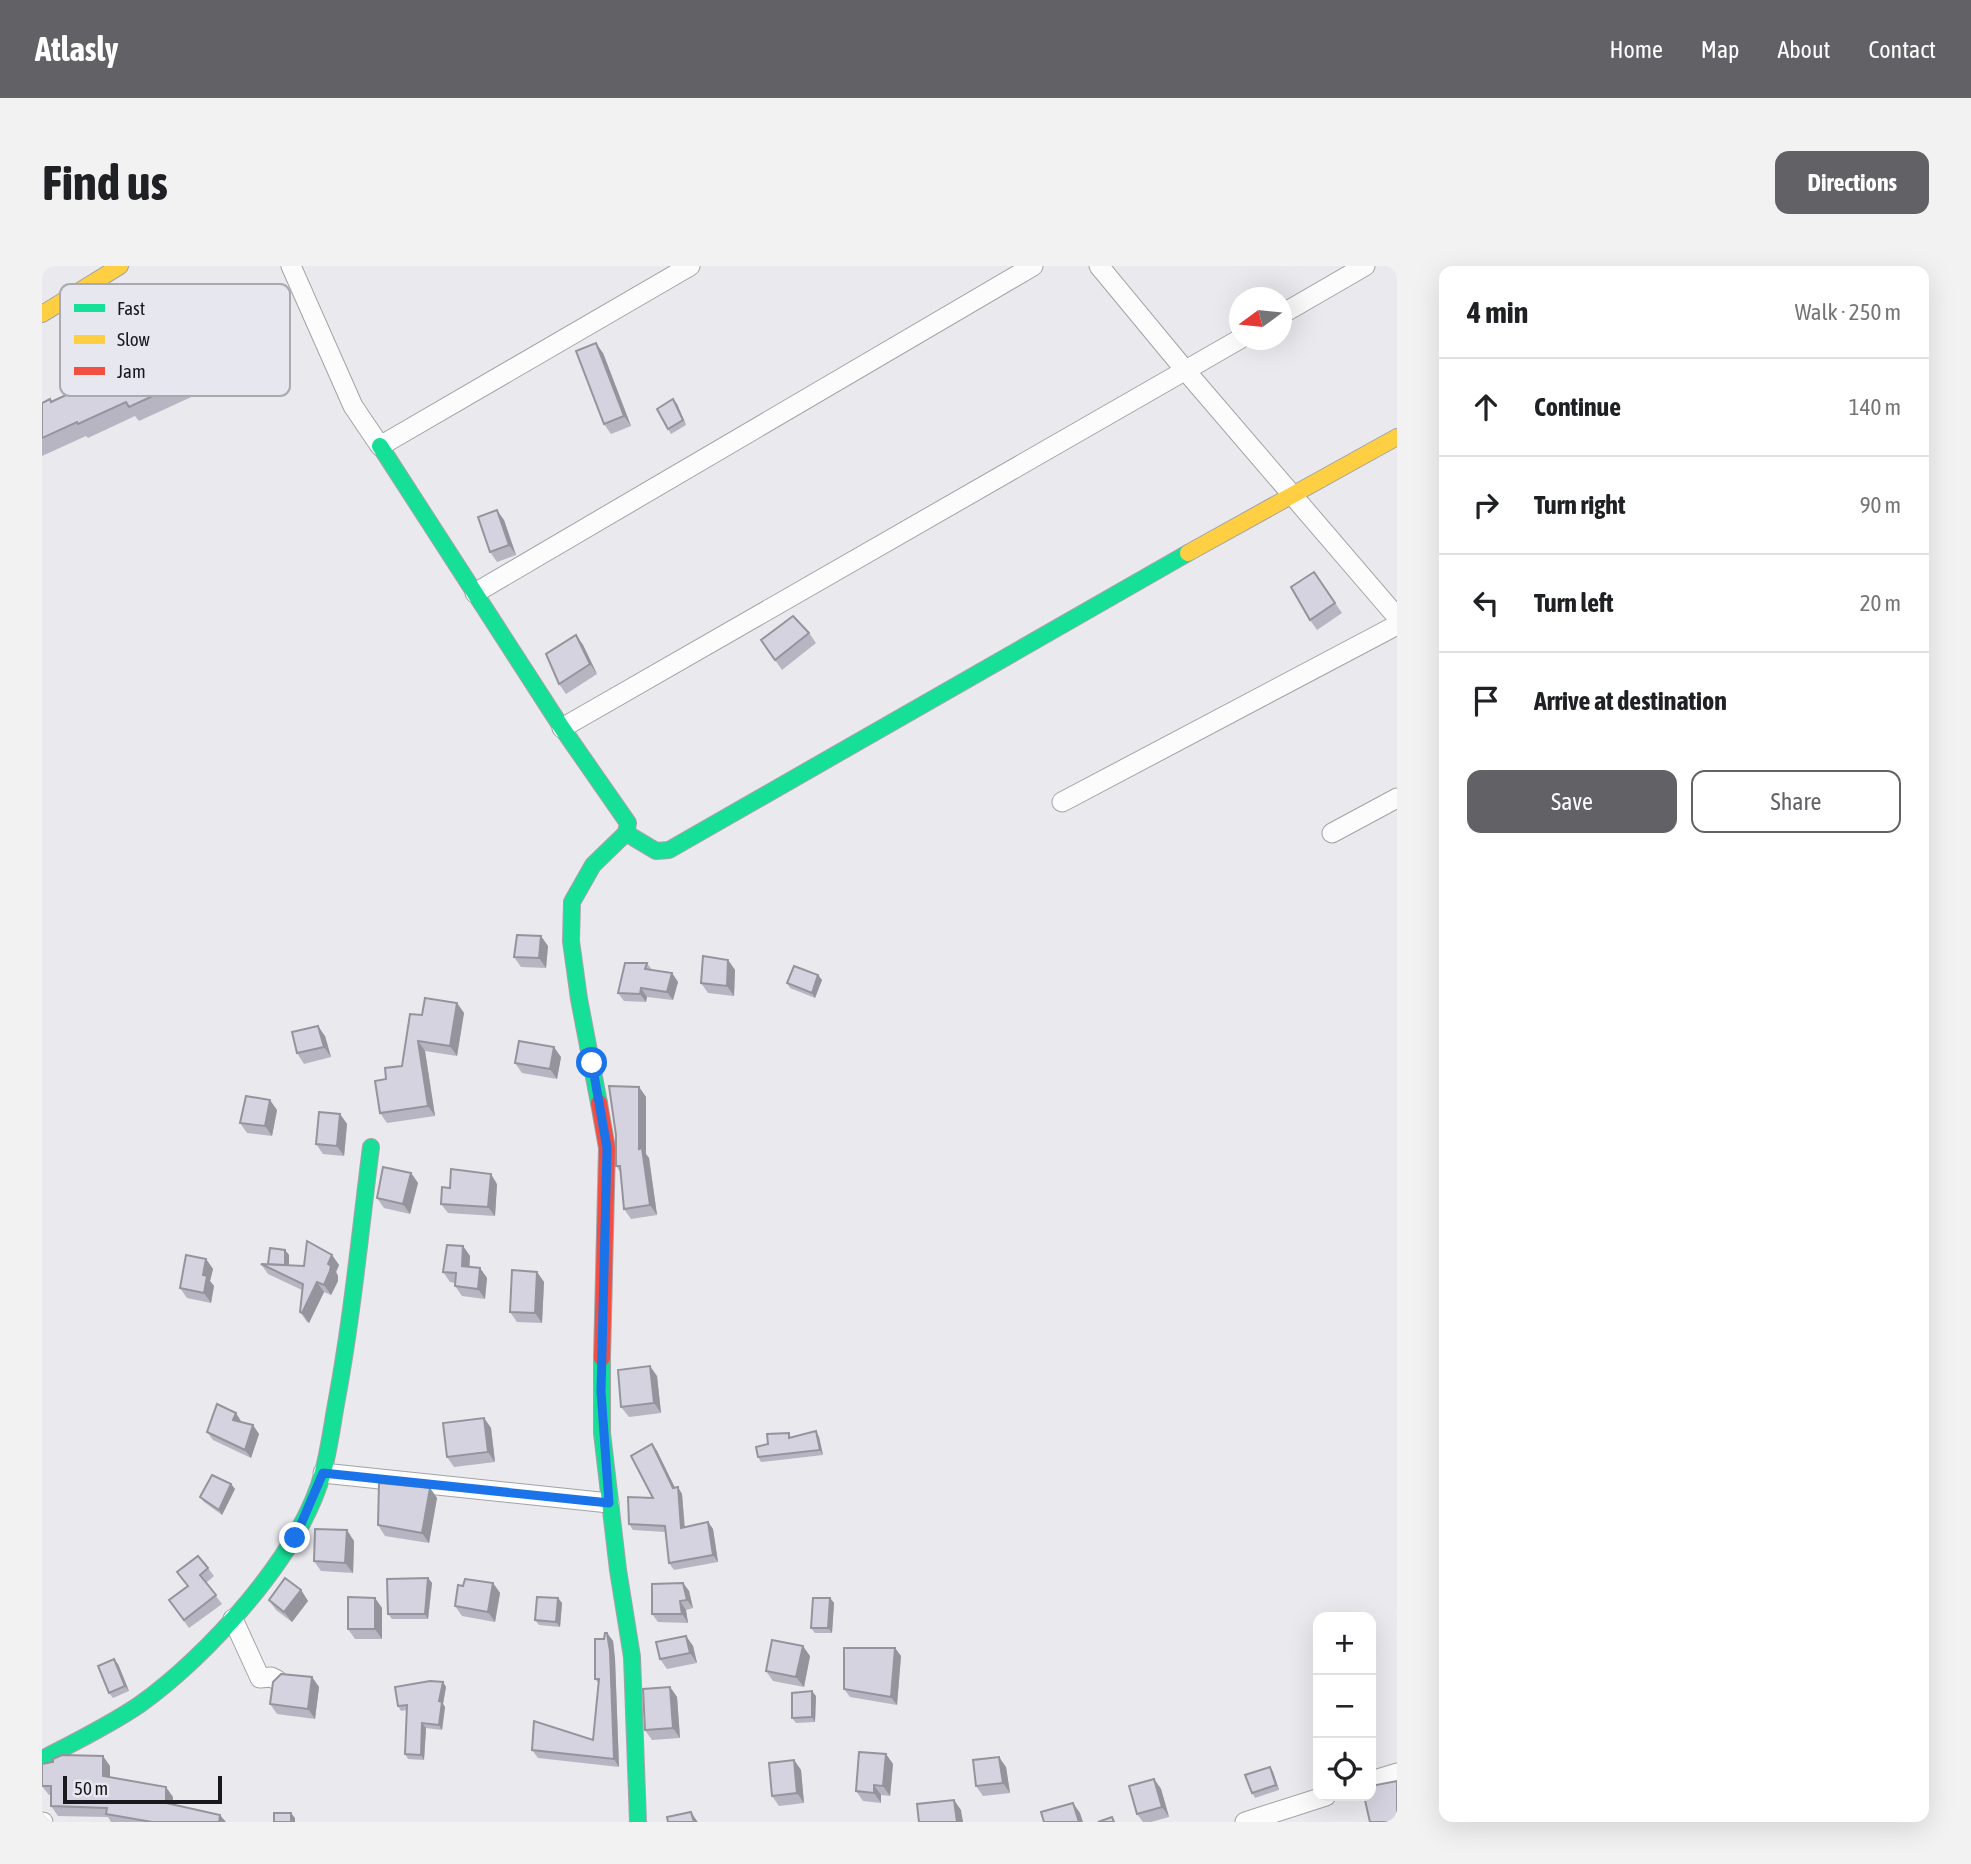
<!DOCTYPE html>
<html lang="en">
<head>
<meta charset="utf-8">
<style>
	body { margin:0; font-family:"Asap Condensed",sans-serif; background:#f2f2f2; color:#202124 }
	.controls { position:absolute; right:21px; bottom:21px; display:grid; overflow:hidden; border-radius:14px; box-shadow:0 7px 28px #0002 }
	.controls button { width:63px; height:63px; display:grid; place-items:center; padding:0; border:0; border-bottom:2px solid #e0e0e0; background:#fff; color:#202124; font:35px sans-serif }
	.compass { position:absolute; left:1187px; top:21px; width:63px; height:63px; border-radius:50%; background:#fff; box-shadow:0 7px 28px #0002; rotate:255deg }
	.scale { position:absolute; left:21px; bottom:18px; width:159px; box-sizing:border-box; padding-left:7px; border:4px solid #19181c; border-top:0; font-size:19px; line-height:24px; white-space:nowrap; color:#19181c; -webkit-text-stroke:5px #e7e7f0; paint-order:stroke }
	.stop { position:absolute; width:21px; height:21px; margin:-16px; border:5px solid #1a73e8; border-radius:50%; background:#fff }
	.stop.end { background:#1a73e8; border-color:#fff; box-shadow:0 2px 7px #0008 }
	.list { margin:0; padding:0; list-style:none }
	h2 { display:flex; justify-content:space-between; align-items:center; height:91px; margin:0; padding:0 28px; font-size:30px }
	h2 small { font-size:23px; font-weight:400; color:#757577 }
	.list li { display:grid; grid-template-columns:46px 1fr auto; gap:21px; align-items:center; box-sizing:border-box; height:98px; padding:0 28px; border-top:2px solid #e0e0e0 }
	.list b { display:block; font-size:26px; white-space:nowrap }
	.list em { font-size:23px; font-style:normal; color:#757577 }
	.actions { display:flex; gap:14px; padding:21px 28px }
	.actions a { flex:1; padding:16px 0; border:2px solid #626166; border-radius:14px; text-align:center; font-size:24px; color:#626166 }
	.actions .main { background:#626166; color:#fff }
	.icon { flex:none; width:38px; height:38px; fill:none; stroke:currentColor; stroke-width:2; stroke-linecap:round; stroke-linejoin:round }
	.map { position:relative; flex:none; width:1355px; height:1556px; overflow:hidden; border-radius:14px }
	header { display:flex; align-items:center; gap:42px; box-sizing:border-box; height:98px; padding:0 35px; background:#626166; color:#fff }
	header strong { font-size:33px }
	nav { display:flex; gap:38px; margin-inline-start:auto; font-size:24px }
	.intro { display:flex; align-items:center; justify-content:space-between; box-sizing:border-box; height:168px; padding:0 42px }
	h1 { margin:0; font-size:49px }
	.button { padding:18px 32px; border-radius:14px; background:#626166; color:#fff; font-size:24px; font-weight:700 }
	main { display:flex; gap:42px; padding:0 42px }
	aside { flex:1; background:#fff; border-radius:14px; box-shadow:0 7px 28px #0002 }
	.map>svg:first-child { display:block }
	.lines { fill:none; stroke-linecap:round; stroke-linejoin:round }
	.street-casing { stroke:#a3a3a7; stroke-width:21 }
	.fast-casing { stroke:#a3a3a7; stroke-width:18 }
	.slow-casing { stroke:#a3a3a7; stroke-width:18 }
	.jam-casing { stroke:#a3a3a7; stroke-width:18 }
	.street { stroke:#fcfcfc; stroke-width:19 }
	.fast { stroke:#16e098; stroke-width:16 }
	.slow { stroke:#ffcf43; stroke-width:16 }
	.jam { stroke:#f24e42; stroke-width:16 }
	.wall { fill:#b7b5c1 }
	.shaded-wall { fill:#95949d }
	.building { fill:#d5d3e0; stroke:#95949d; stroke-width:2 }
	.route { stroke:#1a73e8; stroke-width:9 }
	.key { fill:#e7e7f0; stroke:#a9a9b0; stroke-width:2 }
	.key-label { font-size:19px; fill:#19181c }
</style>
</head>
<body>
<header>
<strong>Atlasly</strong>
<nav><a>Home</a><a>Map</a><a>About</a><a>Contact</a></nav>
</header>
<div class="intro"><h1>Find us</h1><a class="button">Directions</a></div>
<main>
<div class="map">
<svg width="1355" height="1556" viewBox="0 0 1355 1556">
	<rect width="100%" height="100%" fill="#e9e9ee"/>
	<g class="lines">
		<g class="street-casing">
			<g id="street">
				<polyline points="249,0 311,140 338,180 648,0"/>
				<polyline points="1057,0 1143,104 1355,351"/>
				<polyline points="1240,48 1323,0"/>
				<polyline points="433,327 991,0"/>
				<polyline points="520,462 1198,73"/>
				<polyline points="1020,536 1355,359"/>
				<polyline points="1290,567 1355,532"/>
				<polyline points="281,1207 567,1237"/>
				<polyline points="191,1353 218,1412 229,1411 235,1414"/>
				<polyline points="1329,1515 1355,1507"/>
				<polyline points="0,1556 1,1556"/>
				<polyline points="1203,1556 1284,1530"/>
			</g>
		</g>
		<g class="fast-casing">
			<g id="fast">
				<polyline points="338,180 520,462 586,557 584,567 551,599 530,636 529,675 537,733 557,837"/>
				<polyline points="584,567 614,585 627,584 1146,287"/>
				<polyline points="560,1092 560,1167 576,1304 590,1391 596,1556"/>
				<path d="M0,1493c33,-17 66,-33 97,-54 69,-49 162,-151 184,-233 6,-22 9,-46 13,-68 16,-85 24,-171 35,-257"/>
			</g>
		</g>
		<g class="slow-casing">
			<g id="slow">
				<polyline points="0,48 78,0"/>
				<polyline points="1146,287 1355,171"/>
			</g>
		</g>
		<g class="jam-casing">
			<polyline id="jam" points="557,837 565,882 560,1092"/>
		</g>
		<use href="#street" class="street"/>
		<use href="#fast" class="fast"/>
		<use href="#slow" class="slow"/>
		<use href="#jam" class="jam"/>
	</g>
	<g class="wall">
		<polygon points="561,87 589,160 569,168 562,158"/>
		<polygon points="158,90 171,121 97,155 93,150 46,172 44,170 0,190 0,137 10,136 55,119"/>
		<polygon points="631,133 635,138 644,159 629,168 626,163"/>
		<polygon points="462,254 474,289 455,296 448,286"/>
		<polygon points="1272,306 1300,347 1275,364 1268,354"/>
		<polygon points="767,367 774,377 740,404 719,374"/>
		<polygon points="534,369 541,379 555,408 524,428 517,418"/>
		<polygon points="506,680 504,702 479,701 472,691"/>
		<polygon points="686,694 693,704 692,730 666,727 659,717"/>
		<polygon points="605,697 610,704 630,707 636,716 631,734 605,731 604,736 582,735 576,727"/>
		<polygon points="776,709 780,714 773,732 748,722 745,717"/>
		<polygon points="415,737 422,747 415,790 383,785 393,850 345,857 338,847 344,813 360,800 380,749"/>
		<polygon points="283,770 289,791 262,798 255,787"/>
		<polygon points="519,791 515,813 480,807 473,797"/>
		<polygon points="597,821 604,831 604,888 607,892 615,949 589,953 582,943 579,907 574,900 574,869"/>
		<polygon points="235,844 230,870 205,867 198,857"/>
		<polygon points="298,848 305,858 302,890 281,888 274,878"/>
		<polygon points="369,907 376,917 368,948 342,942 335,932"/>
		<polygon points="455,918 453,950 406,947 399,938 408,922"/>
		<polygon points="421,980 428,990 427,1001 438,1002 445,1012 443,1033 420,1030 413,1020 413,1017 408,1016 401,1006"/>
		<polygon points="243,984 247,989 247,999 262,1000 290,989 297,999 294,1006 296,1010 296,1015 289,1029 282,1026 267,1057 265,1056 258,1046 260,1024 226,1008 219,998 226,998"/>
		<polygon points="164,993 171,1003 168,1015 172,1020 169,1037 145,1032 138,1022"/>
		<polygon points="495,1006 502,1016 500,1057 475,1056 468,1046"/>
		<polygon points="615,1110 619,1147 587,1151 579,1141"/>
		<polygon points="442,1152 449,1162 453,1196 412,1201 405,1191"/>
		<polygon points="199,1155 217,1168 209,1192 171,1174 165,1166"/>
		<polygon points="777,1171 781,1189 719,1196 716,1191 750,1172"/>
		<polygon points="610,1178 615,1185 633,1222 640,1228 643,1261 666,1256 671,1263 676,1296 632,1304 627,1297 623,1266 591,1264 587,1258 611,1232"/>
		<polygon points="189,1218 193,1223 180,1249 162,1236 158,1231"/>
		<polygon points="388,1222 395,1232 387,1277 343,1270 336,1259"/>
		<polygon points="312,1275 311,1307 279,1305 272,1295"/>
		<polygon points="166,1302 172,1310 164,1317 180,1338 147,1362 127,1334 146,1321"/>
		<polygon points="386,1312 390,1317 386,1353 350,1353 346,1348"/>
		<polygon points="451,1317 458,1327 453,1356 420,1350 413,1340 421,1320"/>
		<polygon points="641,1317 647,1325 651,1342 644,1344 646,1357 616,1356 610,1348"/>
		<polygon points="259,1324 266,1335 250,1356 234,1344 227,1334"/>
		<polygon points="333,1332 340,1342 340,1373 313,1373 306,1363"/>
		<polygon points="516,1332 520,1337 518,1361 497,1359 493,1354"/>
		<polygon points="788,1332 792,1337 790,1367 773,1367 769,1362"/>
		<polygon points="565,1367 571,1375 573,1393 577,1501 496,1492 490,1484 551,1474 557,1418 553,1413 562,1373"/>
		<polygon points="644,1370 651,1380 655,1397 625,1403 618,1393"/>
		<polygon points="853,1382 859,1390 855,1439 808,1431 802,1423"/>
		<polygon points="768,1390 762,1421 731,1415 724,1405"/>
		<polygon points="76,1398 87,1425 71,1432 67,1427"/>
		<polygon points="270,1411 277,1421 273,1453 235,1448 228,1438"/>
		<polygon points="401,1416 404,1421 401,1438 403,1441 400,1464 384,1462 382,1494 366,1493 363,1488 365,1444 359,1445 356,1440"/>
		<polygon points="628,1421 635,1431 638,1472 610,1474 603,1464"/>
		<polygon points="774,1430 773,1456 754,1457 750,1452"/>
		<polygon points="844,1488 851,1498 848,1530 839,1529 839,1537 821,1535 814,1525"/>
		<polygon points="752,1494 759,1504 762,1537 737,1540 730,1530"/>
		<polygon points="68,1500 68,1511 131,1531 131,1539 184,1556 69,1556 66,1551 16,1550 9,1540 9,1529 7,1529 0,1520"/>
		<polygon points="964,1501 968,1527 941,1530 934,1520"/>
		<polygon points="1228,1501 1231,1506 1237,1524 1213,1532 1210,1527"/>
		<polygon points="1112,1513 1119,1523 1127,1551 1109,1556 1101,1556 1095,1548"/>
	</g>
	<g class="shaded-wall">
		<polygon points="148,76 158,90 171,121 161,107"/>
		<polygon points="554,77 561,87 589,160 582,150"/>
		<polygon points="631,133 635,138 644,159 641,154"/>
		<polygon points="455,244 462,254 474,289 467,279"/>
		<polygon points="534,369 541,379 555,408 548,398"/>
		<polygon points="499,670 506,680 504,702 497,692"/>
		<polygon points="686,694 693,704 692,730 685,720"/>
		<polygon points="630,707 636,716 631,734 625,726"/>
		<polygon points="776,709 780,714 773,732 770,727"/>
		<polygon points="599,722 605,731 604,736 598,728"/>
		<polygon points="415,737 422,747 415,790 408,780"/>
		<polygon points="276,760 283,770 289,791 282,781"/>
		<polygon points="376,775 383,785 393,850 386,840"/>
		<polygon points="512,781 519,791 515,813 508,803"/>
		<polygon points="597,821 604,831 604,888 607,892 615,949 608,939 597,883"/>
		<polygon points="228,834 235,844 230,870 223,860"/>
		<polygon points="298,848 305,858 302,890 295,880"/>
		<polygon points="369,907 376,917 368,948 361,938"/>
		<polygon points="449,908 455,918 453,950 446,941"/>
		<polygon points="421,980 428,990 427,1010 420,1000"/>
		<polygon points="243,984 247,989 247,1006 243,1001"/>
		<polygon points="290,989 297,999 294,1006 296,1010 296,1015 289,1029 282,1019 286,998"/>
		<polygon points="164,993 171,1003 168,1015 172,1020 169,1037 162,1027 161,1009"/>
		<polygon points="438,1002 445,1012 443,1033 436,1023"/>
		<polygon points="495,1006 502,1016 500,1057 493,1047"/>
		<polygon points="275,1016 282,1026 267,1057 260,1047"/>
		<polygon points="608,1100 615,1110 619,1147 612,1137"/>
		<polygon points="194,1147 199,1155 197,1162 191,1154"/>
		<polygon points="442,1152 449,1162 453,1196 446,1186"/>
		<polygon points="211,1159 217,1168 209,1192 203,1184"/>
		<polygon points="774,1165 777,1171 781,1189 778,1184"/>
		<polygon points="610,1178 615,1185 636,1228 631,1222"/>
		<polygon points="189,1218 193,1223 180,1249 177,1244"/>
		<polygon points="636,1221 640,1228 643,1269 639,1262"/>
		<polygon points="388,1222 395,1232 387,1277 380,1267"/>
		<polygon points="666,1256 671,1263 676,1296 671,1289"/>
		<polygon points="305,1264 312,1275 311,1307 303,1297"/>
		<polygon points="386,1312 390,1317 386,1353 383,1348"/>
		<polygon points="451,1317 458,1327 453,1356 446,1346"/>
		<polygon points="641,1317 647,1325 651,1342 645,1334"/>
		<polygon points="259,1324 266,1335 250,1356 242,1346"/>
		<polygon points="333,1332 340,1342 340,1373 333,1363"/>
		<polygon points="516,1332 520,1337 518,1361 514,1356"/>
		<polygon points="788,1332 792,1337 790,1367 786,1362"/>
		<polygon points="638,1335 644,1344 646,1357 640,1348"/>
		<polygon points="565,1367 571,1375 573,1393 577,1501 572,1493"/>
		<polygon points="644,1370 651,1380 655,1397 648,1387"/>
		<polygon points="761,1380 768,1390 762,1421 754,1411"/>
		<polygon points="853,1382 859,1390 855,1439 849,1431"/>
		<polygon points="72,1393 76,1398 87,1425 83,1420"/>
		<polygon points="270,1411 277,1421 273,1453 266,1443"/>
		<polygon points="401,1416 404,1421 401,1438 403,1441 400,1464 397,1459 397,1435"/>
		<polygon points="628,1421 635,1431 638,1472 631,1462"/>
		<polygon points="770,1425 774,1430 773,1456 770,1451"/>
		<polygon points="380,1457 384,1462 382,1494 379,1489"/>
		<polygon points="844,1488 851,1498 848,1530 841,1520"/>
		<polygon points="61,1490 68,1500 68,1520 61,1510"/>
		<polygon points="957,1491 964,1501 968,1527 961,1517"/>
		<polygon points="752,1494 759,1504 762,1537 755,1527"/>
		<polygon points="1228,1501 1231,1506 1237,1524 1234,1519"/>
		<polygon points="1112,1513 1119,1523 1127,1551 1120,1541"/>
		<polygon points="832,1519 839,1529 839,1537 832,1527"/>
		<polygon points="124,1521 131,1531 131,1547 124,1537"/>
		<polygon points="912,1534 919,1544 921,1556 915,1556"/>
		<polygon points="1031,1537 1038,1547 1041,1556 1037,1556"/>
		<polygon points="649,1546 655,1555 656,1556 652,1556"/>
		<polygon points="249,1547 253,1552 253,1556 249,1556"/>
		<polygon points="178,1549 184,1556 177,1556"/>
	</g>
	<g class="building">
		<polygon points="148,76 161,107 87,141 84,136 36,158 35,156 0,172 0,137 8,133 9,136 52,116 54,119"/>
		<polygon points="554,77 582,150 562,158 534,85"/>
		<polygon points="631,133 641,154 626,163 615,143"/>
		<polygon points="455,244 467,279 448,286 436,251"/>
		<polygon points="1272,306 1293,337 1268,354 1249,321"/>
		<polygon points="751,350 767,367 733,394 719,374"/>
		<polygon points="534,369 548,398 517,418 504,388"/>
		<polygon points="475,669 499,670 497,692 472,691"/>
		<polygon points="661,690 686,694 685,720 659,717"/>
		<polygon points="583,697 605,697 603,703 630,707 625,726 599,722 598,728 576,727"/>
		<polygon points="752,700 776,709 770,727 745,717"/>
		<polygon points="383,732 415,737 408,780 376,775 386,840 338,847 333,815 344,813 343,802 360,800 368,748 380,749"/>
		<polygon points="276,760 282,781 255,787 250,766"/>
		<polygon points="477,775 512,781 508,803 473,797"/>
		<polygon points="567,820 597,821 597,883 600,882 608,939 582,943 578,900 574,900 574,869"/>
		<polygon points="204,830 228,834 223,860 198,857"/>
		<polygon points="277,846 298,848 295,880 274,878"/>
		<polygon points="341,901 369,907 361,938 335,932"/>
		<polygon points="409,903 449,908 446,941 399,938 400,921 408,922"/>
		<polygon points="265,975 290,989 286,998 289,1000 288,1005 282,1019 275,1016 260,1047 258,1046 261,1018 219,998 262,1000"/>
		<polygon points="405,979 421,980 420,1000 438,1002 436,1023 413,1020 414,1007 401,1006"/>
		<polygon points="228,982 243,984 243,999 226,998"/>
		<polygon points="144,989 164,993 161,1009 165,1010 162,1027 138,1022"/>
		<polygon points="470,1004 495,1006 493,1047 468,1046"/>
		<polygon points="608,1100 612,1137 579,1141 576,1104"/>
		<polygon points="175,1138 194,1147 191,1154 211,1159 203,1184 165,1166"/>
		<polygon points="442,1152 446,1186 405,1191 401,1157"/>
		<polygon points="774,1165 778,1184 716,1191 714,1181 726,1178 725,1168 747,1167 747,1172"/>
		<polygon points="610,1178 631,1222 636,1221 639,1262 666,1256 671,1289 627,1297 623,1260 587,1258 586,1231 611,1232 589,1190"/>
		<polygon points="170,1209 189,1218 177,1244 158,1231"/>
		<polygon points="337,1217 388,1222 380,1267 336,1259"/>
		<polygon points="273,1263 305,1264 303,1297 272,1295"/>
		<polygon points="156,1290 166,1302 158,1309 174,1329 142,1354 127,1334 146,1320 135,1306"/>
		<polygon points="243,1312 259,1324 242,1346 227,1334"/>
		<polygon points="386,1312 383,1348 346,1348 345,1313"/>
		<polygon points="423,1313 451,1317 446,1346 413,1340 416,1319 421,1320"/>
		<polygon points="641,1317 645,1334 638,1335 640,1348 610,1348 610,1318"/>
		<polygon points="306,1331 333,1332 333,1363 306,1363"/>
		<polygon points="495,1331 516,1332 514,1356 493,1354"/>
		<polygon points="771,1332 788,1332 786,1362 769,1362"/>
		<polygon points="563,1367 565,1367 568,1385 572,1493 490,1484 492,1455 551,1474 557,1413 553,1413 553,1373 562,1373"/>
		<polygon points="644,1370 648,1387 618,1393 614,1376"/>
		<polygon points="730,1374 761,1380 754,1411 724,1405"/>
		<polygon points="802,1382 853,1382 849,1431 802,1423"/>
		<polygon points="72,1393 83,1420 67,1427 56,1400"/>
		<polygon points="239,1408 270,1411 266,1443 228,1438 231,1416"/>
		<polygon points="388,1415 401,1416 397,1435 400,1436 397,1459 380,1457 379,1489 363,1488 365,1439 356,1440 353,1421"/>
		<polygon points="628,1421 631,1462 603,1464 601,1423"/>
		<polygon points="770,1425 770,1451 750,1452 750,1427"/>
		<polygon points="817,1486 844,1488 841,1520 832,1519 832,1527 814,1525"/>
		<polygon points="20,1489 61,1490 61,1510 124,1521 124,1537 178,1549 177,1556 110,1556 64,1548 65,1542 9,1540 9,1520 0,1520 0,1498 11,1496 11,1493"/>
		<polygon points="957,1491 961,1517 934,1520 931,1494"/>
		<polygon points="752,1494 755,1527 730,1530 727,1497"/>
		<polygon points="1228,1501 1234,1519 1210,1527 1203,1509"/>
		<polygon points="1112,1513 1120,1541 1095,1548 1087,1520"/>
		<polygon points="1355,1515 1355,1556 1328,1556 1322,1530 1329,1530 1329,1520"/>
		<polygon points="912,1534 915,1556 877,1556 875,1538"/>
		<polygon points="1031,1537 1037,1556 1002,1556 999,1546"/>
		<polygon points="649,1546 652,1556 626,1556 625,1551"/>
		<rect x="232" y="1547" width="17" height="9"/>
		<polygon points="1070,1551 1072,1556 1056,1556"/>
	</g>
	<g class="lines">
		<polyline class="route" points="253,1272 281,1207 567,1237 559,1126 565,882 550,797"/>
	</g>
	<rect x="18" y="18" width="230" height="112" rx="10" class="key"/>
	<rect x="32" y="38" width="31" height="8" fill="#16e098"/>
	<rect x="32" y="69" width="31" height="9" fill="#ffcf43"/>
	<rect x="32" y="101" width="31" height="8" fill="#f24e42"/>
	<g class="key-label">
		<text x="75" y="49">Fast</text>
		<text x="75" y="80">Slow</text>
		<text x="75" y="112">Jam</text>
	</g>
</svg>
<div class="controls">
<button>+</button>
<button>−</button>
<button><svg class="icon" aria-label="locate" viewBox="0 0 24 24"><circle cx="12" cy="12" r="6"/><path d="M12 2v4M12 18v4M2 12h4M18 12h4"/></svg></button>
</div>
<svg class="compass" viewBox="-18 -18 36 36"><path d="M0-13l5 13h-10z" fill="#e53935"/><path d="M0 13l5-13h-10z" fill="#757577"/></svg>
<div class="scale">50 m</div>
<div class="stop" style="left:550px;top:797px"></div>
<div class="stop end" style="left:253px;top:1272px"></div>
</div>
<aside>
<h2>4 min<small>Walk · 250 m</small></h2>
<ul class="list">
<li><svg class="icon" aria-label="ahead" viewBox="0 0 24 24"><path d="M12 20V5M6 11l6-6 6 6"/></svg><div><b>Continue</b></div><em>140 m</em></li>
<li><svg class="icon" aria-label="right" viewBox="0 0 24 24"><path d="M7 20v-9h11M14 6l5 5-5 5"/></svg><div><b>Turn right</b></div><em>90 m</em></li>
<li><svg class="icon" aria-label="left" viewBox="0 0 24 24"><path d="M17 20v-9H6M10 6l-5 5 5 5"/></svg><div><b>Turn left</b></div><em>20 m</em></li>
<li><svg class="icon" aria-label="arrive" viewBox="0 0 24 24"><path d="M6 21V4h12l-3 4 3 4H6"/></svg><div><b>Arrive at destination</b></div></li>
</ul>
<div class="actions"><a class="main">Save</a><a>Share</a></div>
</aside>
</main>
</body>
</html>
